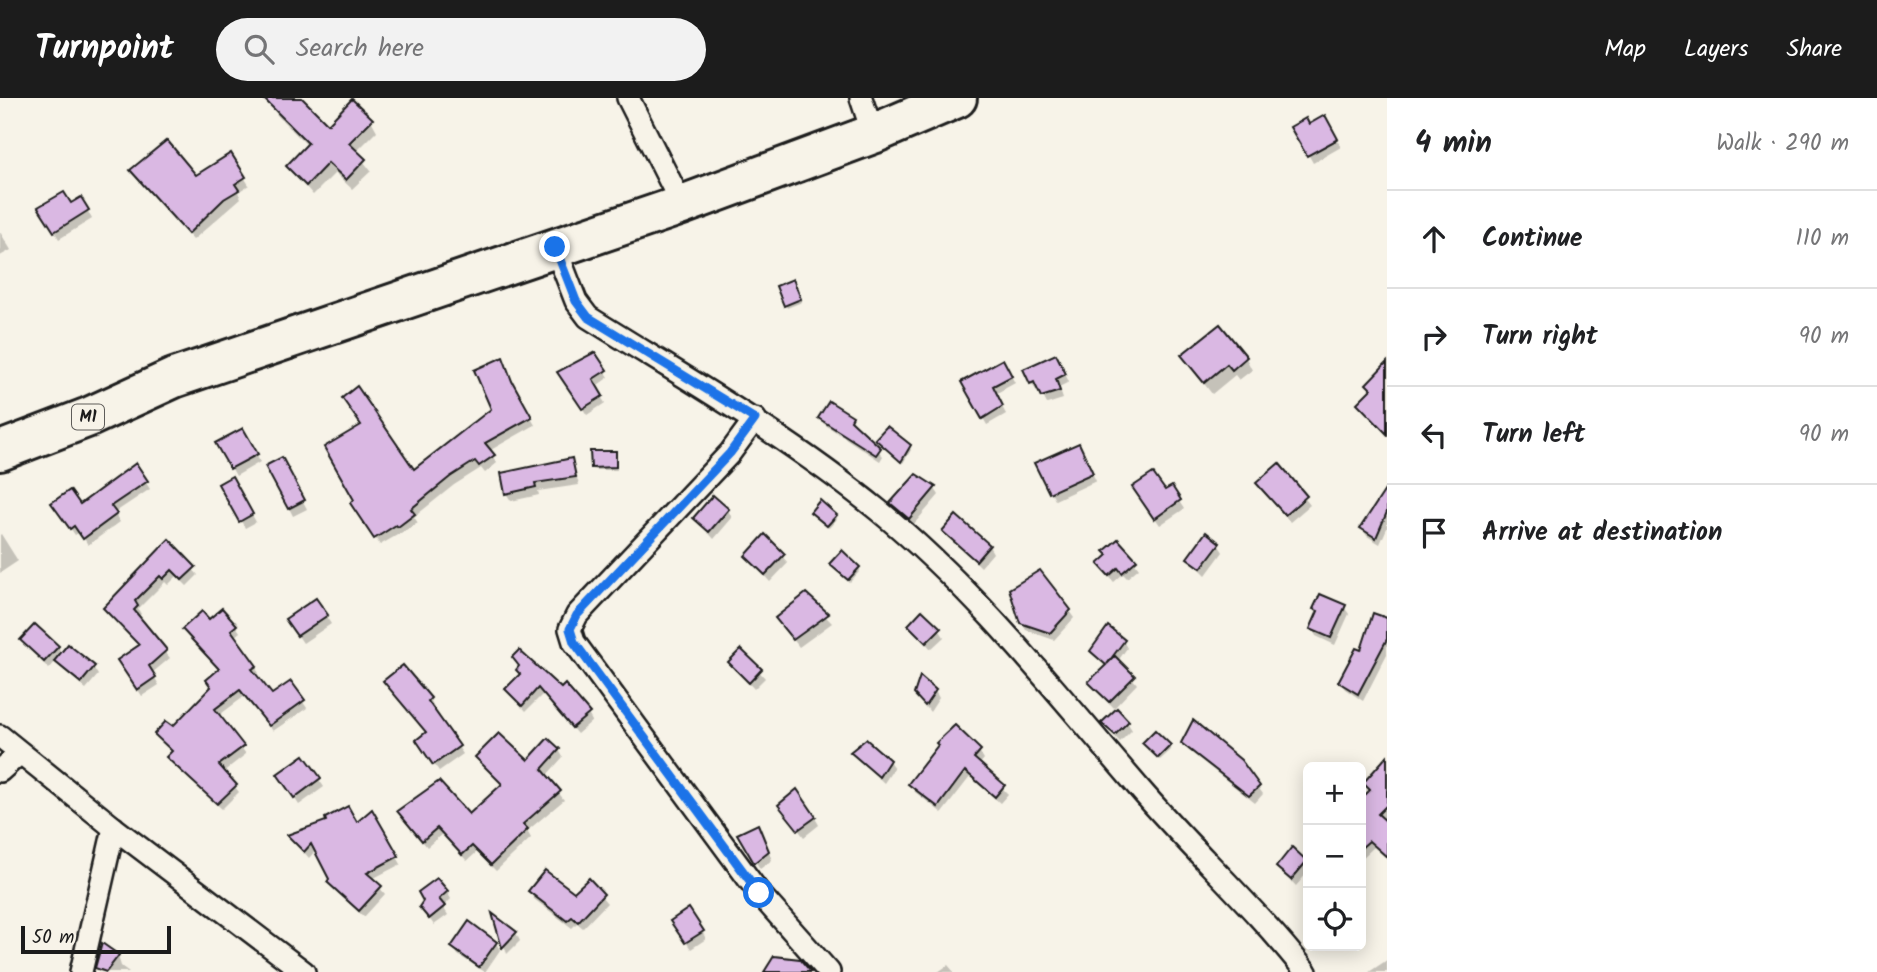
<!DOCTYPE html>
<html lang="en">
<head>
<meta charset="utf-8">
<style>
	body { margin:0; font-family:Kalam,sans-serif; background:#f2f2f2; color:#202124 }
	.controls { position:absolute; right:21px; bottom:21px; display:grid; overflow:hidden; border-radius:10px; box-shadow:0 4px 18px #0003 }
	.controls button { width:63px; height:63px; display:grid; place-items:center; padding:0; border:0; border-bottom:2px solid #e0e0e0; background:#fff; color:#202124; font:35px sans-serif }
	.scale { position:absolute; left:21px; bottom:18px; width:150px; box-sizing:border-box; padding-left:7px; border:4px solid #1c1c1c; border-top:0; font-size:19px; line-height:24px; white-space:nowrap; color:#1c1c1c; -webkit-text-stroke:5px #f7f3e8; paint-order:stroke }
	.stop { position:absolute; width:21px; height:21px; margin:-16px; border:5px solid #1a73e8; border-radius:50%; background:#fff }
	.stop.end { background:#1a73e8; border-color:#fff; box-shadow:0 2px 7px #0008 }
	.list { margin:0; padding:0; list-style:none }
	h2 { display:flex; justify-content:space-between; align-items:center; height:91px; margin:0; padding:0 28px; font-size:30px }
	h2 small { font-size:23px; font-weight:400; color:#757577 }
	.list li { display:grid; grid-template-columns:46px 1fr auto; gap:21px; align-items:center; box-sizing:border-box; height:98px; padding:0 28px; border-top:2px solid #e0e0e0 }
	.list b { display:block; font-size:26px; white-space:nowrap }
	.list em { font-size:23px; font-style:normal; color:#757577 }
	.icon { flex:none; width:38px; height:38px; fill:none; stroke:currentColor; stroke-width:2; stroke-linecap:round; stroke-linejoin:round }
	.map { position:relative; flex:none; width:1387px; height:874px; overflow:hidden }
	header { display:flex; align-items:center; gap:42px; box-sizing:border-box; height:98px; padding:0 35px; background:#1c1c1c; color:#fff }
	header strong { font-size:33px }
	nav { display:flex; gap:38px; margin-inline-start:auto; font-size:24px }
	.search { width:490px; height:63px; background:#f2f2f2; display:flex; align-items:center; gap:18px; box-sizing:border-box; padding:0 24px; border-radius:38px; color:#757577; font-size:26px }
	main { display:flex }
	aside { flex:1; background:#fff }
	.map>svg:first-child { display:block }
	.shadow { fill:#0003 }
	.building { fill:#dab8e3; stroke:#1c1c1c; stroke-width:2 }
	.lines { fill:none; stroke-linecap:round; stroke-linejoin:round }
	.street-casing { stroke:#1c1c1c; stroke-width:26 }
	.highway-casing { stroke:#1c1c1c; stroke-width:44 }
	.street { stroke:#f7f3e8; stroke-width:21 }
	.highway { stroke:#f7f3e8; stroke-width:38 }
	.route { stroke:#1a73e8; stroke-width:9 }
	.labels { text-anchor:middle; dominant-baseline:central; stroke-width:5; stroke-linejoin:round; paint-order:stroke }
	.shield { fill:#f7f3e8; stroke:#5e5c59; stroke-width:2 }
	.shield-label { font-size:16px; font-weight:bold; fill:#1c1c1c }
</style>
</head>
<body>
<header>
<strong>Turnpoint</strong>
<div class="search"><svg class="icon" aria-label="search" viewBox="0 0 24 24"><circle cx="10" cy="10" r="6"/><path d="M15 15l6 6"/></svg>Search here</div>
<nav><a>Map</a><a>Layers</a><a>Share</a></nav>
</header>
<main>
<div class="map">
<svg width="1387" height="874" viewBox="0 0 1387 874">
	<rect width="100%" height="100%" fill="#f7f3e8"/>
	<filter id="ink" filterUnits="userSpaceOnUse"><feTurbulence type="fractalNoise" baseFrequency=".0143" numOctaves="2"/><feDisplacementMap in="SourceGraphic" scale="14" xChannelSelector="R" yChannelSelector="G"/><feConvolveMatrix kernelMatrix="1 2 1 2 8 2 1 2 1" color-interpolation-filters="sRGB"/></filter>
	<g filter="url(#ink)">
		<g class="shadow">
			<polygon points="277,0 299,0 328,28 371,22 377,33 356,54 371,73 352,91 335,75 313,97 288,68 308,48 277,17 271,6"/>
			<polygon points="1324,19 1341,49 1313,65 1293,29 1308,28"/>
			<polygon points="230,57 249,87 238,94 241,100 193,142 132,72 195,79"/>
			<polygon points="81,101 92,121 59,141 40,110 70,107"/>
			<polygon points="0,134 11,152 0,158"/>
			<polygon points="794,186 802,204 787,210 778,189"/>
			<polygon points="594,256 609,279 595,289 605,305 587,317 563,281"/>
			<polygon points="1183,258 1246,260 1252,272 1239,282 1235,277 1212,296"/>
			<polygon points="503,261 515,293 535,327 489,353 497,365 485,375 481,370 454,387 414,419 418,425 380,447 357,413 494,312"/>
			<polygon points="1003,263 1015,285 995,296 1006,316 987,327 963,285"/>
			<polygon points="1060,266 1069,284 1059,289 1063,301 1047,306 1039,291 1036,292 1031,285"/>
			<polygon points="1383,270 1387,274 1387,338 1359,305 1372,293 1368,286"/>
			<polygon points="820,320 852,320 854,328 883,358 880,363 824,326"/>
			<polygon points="242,332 260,364 236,378 218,346"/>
			<polygon points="877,342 909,349 911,352 903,365"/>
			<polygon points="615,354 617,372 594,372 592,369"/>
			<polygon points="1082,354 1096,383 1055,402 1036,366"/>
			<polygon points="281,361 307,411 293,418 268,368"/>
			<polygon points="572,362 579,387 538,393 539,397 511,403 506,395"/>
			<polygon points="135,368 150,391 114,415 120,424 88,447 80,434 75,437 58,412 80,408"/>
			<polygon points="1279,368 1310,407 1290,424 1263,393"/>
			<polygon points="916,378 935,391 939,397 913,427 892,405"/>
			<polygon points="231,380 256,424 245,430 220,387"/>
			<polygon points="1171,391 1184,411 1160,427 1139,397 1165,395"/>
			<polygon points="1387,392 1387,430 1380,446 1367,438 1362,430"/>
			<polygon points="728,412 732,420 714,441 695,420"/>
			<polygon points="814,417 836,418 837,421 829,430"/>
			<polygon points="944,433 989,448 993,455 981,469"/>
			<polygon points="1,436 18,463 0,475 0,437"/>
			<polygon points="765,439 788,465 770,484 747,458"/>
			<polygon points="1118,443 1139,470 1127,480 1123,476 1114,484 1104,473"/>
			<polygon points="169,444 198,477 187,488 177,478 168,487 165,484 138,511 141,516 137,519 170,560 152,575 159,587 142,598 123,569 140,549 105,511"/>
			<polygon points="1218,446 1223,454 1206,477 1189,460"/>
			<polygon points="833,469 859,470 860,473 850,484"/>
			<polygon points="805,497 832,525 799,549 777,520"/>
			<polygon points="315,502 331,526 303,545 292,529"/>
			<polygon points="1344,509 1349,516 1335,547 1316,538 1312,531 1318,516 1315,511"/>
			<polygon points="1069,513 1074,520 1054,542 1026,532 1021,524"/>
			<polygon points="1375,517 1387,522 1387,556 1363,603 1345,591 1340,584 1363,554"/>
			<polygon points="209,524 236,528 240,534 234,539 259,575 255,578 271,599 290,585 307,610 273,633 245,598 218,618 246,656 223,674 239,694 222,711 172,666 169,659 173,655 156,637 173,631 212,590 220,572"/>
			<polygon points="910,527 939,531 944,539 931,551"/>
			<polygon points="22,543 58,549 62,556 93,569 98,577 86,591 61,570 56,563 49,571"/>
			<polygon points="1123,543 1127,550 1118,563 1137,586 1114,610 1090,584 1106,569 1092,553"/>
			<polygon points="741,554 765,580 754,591 730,564"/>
			<polygon points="403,569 430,601 434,609 432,611 463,656 439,673 422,650 427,635 386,584"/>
			<polygon points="520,569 588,616 592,623 577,636 543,596 526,613 507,592 521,577"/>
			<polygon points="935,593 939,600 930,614 916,596"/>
			<polygon points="1127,624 1132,632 1120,644 1103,626"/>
			<polygon points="1183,645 1258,689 1263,696 1255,705 1188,652"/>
			<polygon points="1146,648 1169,648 1171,652 1160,662"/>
			<polygon points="559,652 563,659 546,678 564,702 527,733 531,740 496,773 477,754 467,763 442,736 427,749 404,721 469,718 503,688 478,660 529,664"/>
			<polygon points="979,653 984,661 979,667 1008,696 1000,705 970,679 942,715 915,694 910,686"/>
			<polygon points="852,654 889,663 894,670 884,685"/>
			<polygon points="304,660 324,689 299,707 284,684"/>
			<polygon points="1387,660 1387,761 1374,749 1361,761 1361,706 1371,694 1365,685"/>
			<polygon points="371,714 401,766 372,781 385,796 364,819 334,791 316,752 309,760 290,738 357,727"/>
			<polygon points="785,715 815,720 819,727 804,739"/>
			<polygon points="762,736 772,762 760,771 740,737"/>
			<polygon points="1306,764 1308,774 1296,788 1278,769"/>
			<polygon points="588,783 607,805 583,830 577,825 572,830 534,801 530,794 574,796"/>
			<polygon points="447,794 451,801 443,809 448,817 434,827 426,816 426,803"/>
			<polygon points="495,820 516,835 520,843 507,856"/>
			<polygon points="677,831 702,833 706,841 691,851"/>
			<polygon points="496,845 500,852 485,874 458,857 453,849"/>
			<polygon points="118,858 121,868 129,874 100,874 97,870"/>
			<polygon points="1387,862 1387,874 1369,874"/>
			<polygon points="948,867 954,874 938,874"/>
		</g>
		<g class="building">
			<polygon points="263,0 302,0 328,26 352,1 373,21 349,45 366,61 346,82 328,65 306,88 286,68 308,45"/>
			<polygon points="1325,17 1338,41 1307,58 1290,29 1306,20 1309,26"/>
			<polygon points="167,42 196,77 231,55 246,79 235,86 239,92 224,101 188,136 130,72"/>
			<polygon points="64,94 71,105 81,99 89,112 54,134 38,109"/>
			<polygon points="793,181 801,201 784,208 776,188"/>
			<polygon points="1220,226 1247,259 1232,272 1227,266 1204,285 1181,257"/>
			<polygon points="595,254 607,272 593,281 603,298 582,311 557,274"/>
			<polygon points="1056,256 1066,276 1056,281 1060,293 1041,299 1034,284 1030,286 1023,271"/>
			<polygon points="503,259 512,283 532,319 485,345 495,357 479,368 475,363 450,379 411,411 415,416 398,429 396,427 374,441 350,405 354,402 324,349 361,327 342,300 357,288 414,371 491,311 474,272"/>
			<polygon points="1003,261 1012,278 993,288 1003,308 982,321 961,284"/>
			<polygon points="1387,264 1387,336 1357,305 1371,291 1366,286"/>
			<polygon points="829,303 853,318 851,322 881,350 876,357 818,320"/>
			<polygon points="887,328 911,347 901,364 875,341"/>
			<polygon points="243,330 258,356 230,371 215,345"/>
			<polygon points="1079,345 1093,375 1049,395 1034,365"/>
			<polygon points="590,353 616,353 616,369 591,370"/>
			<polygon points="282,359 305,402 288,411 265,368"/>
			<polygon points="572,360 576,379 535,385 536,389 505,396 501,375"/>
			<polygon points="136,365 148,383 111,408 117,416 83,441 74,428 70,431 51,405 70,392 80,406"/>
			<polygon points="1279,365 1307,398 1285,417 1256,385"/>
			<polygon points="1153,375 1165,392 1172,388 1181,402 1154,421 1132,389"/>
			<polygon points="916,376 936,389 909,421 890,405"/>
			<polygon points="232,378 253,416 239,424 218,386"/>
			<polygon points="1387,389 1387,414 1376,440 1360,430"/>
			<polygon points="713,397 729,411 709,434 693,420"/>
			<polygon points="820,402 837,417 827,428 810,414"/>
			<polygon points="956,417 990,447 976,463 942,433"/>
			<polygon points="1206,434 1220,445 1201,470 1187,460"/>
			<polygon points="765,436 785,456 765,477 745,458"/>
			<polygon points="169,441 196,469 182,482 172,472 163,481 160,478 135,503 138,508 134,512 167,552 149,568 156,579 137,592 117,562 139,547 103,510"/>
			<polygon points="1118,441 1137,462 1122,475 1118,470 1109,478 1098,466 1108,457 1104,453"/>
			<polygon points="842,452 860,469 848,482 829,466"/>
			<polygon points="1040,472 1071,512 1050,535 1020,525 1009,491"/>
			<polygon points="806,495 829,516 793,542 775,520"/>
			<polygon points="1320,496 1346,507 1331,540 1310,531 1318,513 1313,511"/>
			<polygon points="316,500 328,517 297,538 285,521"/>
			<polygon points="222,510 237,527 231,532 257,568 252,571 272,596 291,583 305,602 269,628 240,592 215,611 244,648 219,667 237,687 217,706 166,659 172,653 154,636 166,623 173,628 211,589 206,582 219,571 182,531 202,513 209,521"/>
			<polygon points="922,512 941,530 926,545 908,527"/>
			<polygon points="1373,515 1387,520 1387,541 1358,596 1338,584 1356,550 1361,552"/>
			<polygon points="35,526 59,548 44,564 20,542"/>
			<polygon points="1108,528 1125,542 1107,566 1115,558 1135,578 1109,604 1088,584 1106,567 1090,553"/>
			<polygon points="68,546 95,568 81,585 54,563"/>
			<polygon points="741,551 762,571 749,585 728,564"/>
			<polygon points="519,552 561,590 565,586 590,615 572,630 538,590 522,608 505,591 520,576 516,572 519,568 512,559"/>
			<polygon points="403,567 431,600 428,603 460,648 433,667 416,642 426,634 383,583"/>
			<polygon points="920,578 936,592 925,608 914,596"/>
			<polygon points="1117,610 1129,623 1115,637 1101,625"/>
			<polygon points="1193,622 1241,662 1260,688 1249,698 1181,645"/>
			<polygon points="955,627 981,652 974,660 1005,687 995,699 965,673 938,709 908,686 938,647 936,645"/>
			<polygon points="1155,632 1171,647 1158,660 1142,645"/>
			<polygon points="499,635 528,662 548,640 560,651 542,671 561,693 523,726 528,731 491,767 472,748 462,757 437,730 422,743 397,713 439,683 469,716 502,686 475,659"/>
			<polygon points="866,641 890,662 879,679 850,654"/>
			<polygon points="304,657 321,680 294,700 277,676"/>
			<polygon points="1387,658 1387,707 1378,716 1387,724 1387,759 1369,743 1361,750 1361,701 1370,692 1363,685"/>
			<polygon points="797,691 816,719 798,732 778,707"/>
			<polygon points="348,708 357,724 372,711 399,758 367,775 382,788 359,813 327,784 329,781 311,746 304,754 287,737 326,723 325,720"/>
			<polygon points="758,726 769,753 754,765 737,736"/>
			<polygon points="1292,749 1307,763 1291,782 1276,769"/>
			<polygon points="545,772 574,794 589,780 604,796 578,824 572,819 567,823 528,793"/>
			<polygon points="437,780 448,793 439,801 445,808 429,821 419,809 423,803 418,794"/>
			<polygon points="689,810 704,833 685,845 670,823"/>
			<polygon points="492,815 517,834 502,850"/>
			<polygon points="469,823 497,844 479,869 451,849"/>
			<polygon points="102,845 119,857 106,874 95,870"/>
			<polygon points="774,858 800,861 811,874 764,874"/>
		</g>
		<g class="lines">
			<g class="street-casing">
				<g id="street">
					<polyline points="628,0 682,107"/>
					<polyline points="861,0 873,36"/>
					<path d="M555,149l21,54 12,16c99,62 199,119 290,193 99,81 178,182 261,278 54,63 115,118 167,184"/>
					<polyline points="755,321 730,355 577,517 570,531 574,544 759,795 829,874"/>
					<polyline points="0,638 114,730 304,874"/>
					<polyline points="0,673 20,655"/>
					<polyline points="81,874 114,730"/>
				</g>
			</g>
			<g class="highway-casing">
				<polyline id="highway" points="0,353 89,319 174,280 682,107 873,36 957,0"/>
			</g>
			<use href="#street" class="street"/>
			<use href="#highway" class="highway"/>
		</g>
	</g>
	<g class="lines" filter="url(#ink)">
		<polyline class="route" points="555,149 576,203 588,219 755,321 730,355 577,517 570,531 574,544 759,795"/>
	</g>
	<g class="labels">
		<rect class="shield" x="72" y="306.5" width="32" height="25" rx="5"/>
		<g class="shield-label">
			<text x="88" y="319">M1</text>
		</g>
	</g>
</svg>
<div class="controls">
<button>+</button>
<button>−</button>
<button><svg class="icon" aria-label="locate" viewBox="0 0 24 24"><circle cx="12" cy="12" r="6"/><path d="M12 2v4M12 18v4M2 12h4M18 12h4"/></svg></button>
</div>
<div class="scale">50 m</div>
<div class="stop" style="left:759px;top:795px"></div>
<div class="stop end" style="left:555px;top:149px"></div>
</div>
<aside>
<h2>4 min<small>Walk · 290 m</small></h2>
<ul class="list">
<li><svg class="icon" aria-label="ahead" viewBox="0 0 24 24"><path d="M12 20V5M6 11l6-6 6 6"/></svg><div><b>Continue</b></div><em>110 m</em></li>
<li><svg class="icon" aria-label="right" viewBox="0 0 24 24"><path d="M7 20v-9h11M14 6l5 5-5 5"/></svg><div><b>Turn right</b></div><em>90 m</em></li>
<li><svg class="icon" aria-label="left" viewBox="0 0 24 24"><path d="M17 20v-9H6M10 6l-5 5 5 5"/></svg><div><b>Turn left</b></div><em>90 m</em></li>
<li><svg class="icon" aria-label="arrive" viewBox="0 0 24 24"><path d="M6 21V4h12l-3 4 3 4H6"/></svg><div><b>Arrive at destination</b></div></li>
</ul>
</aside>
</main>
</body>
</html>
